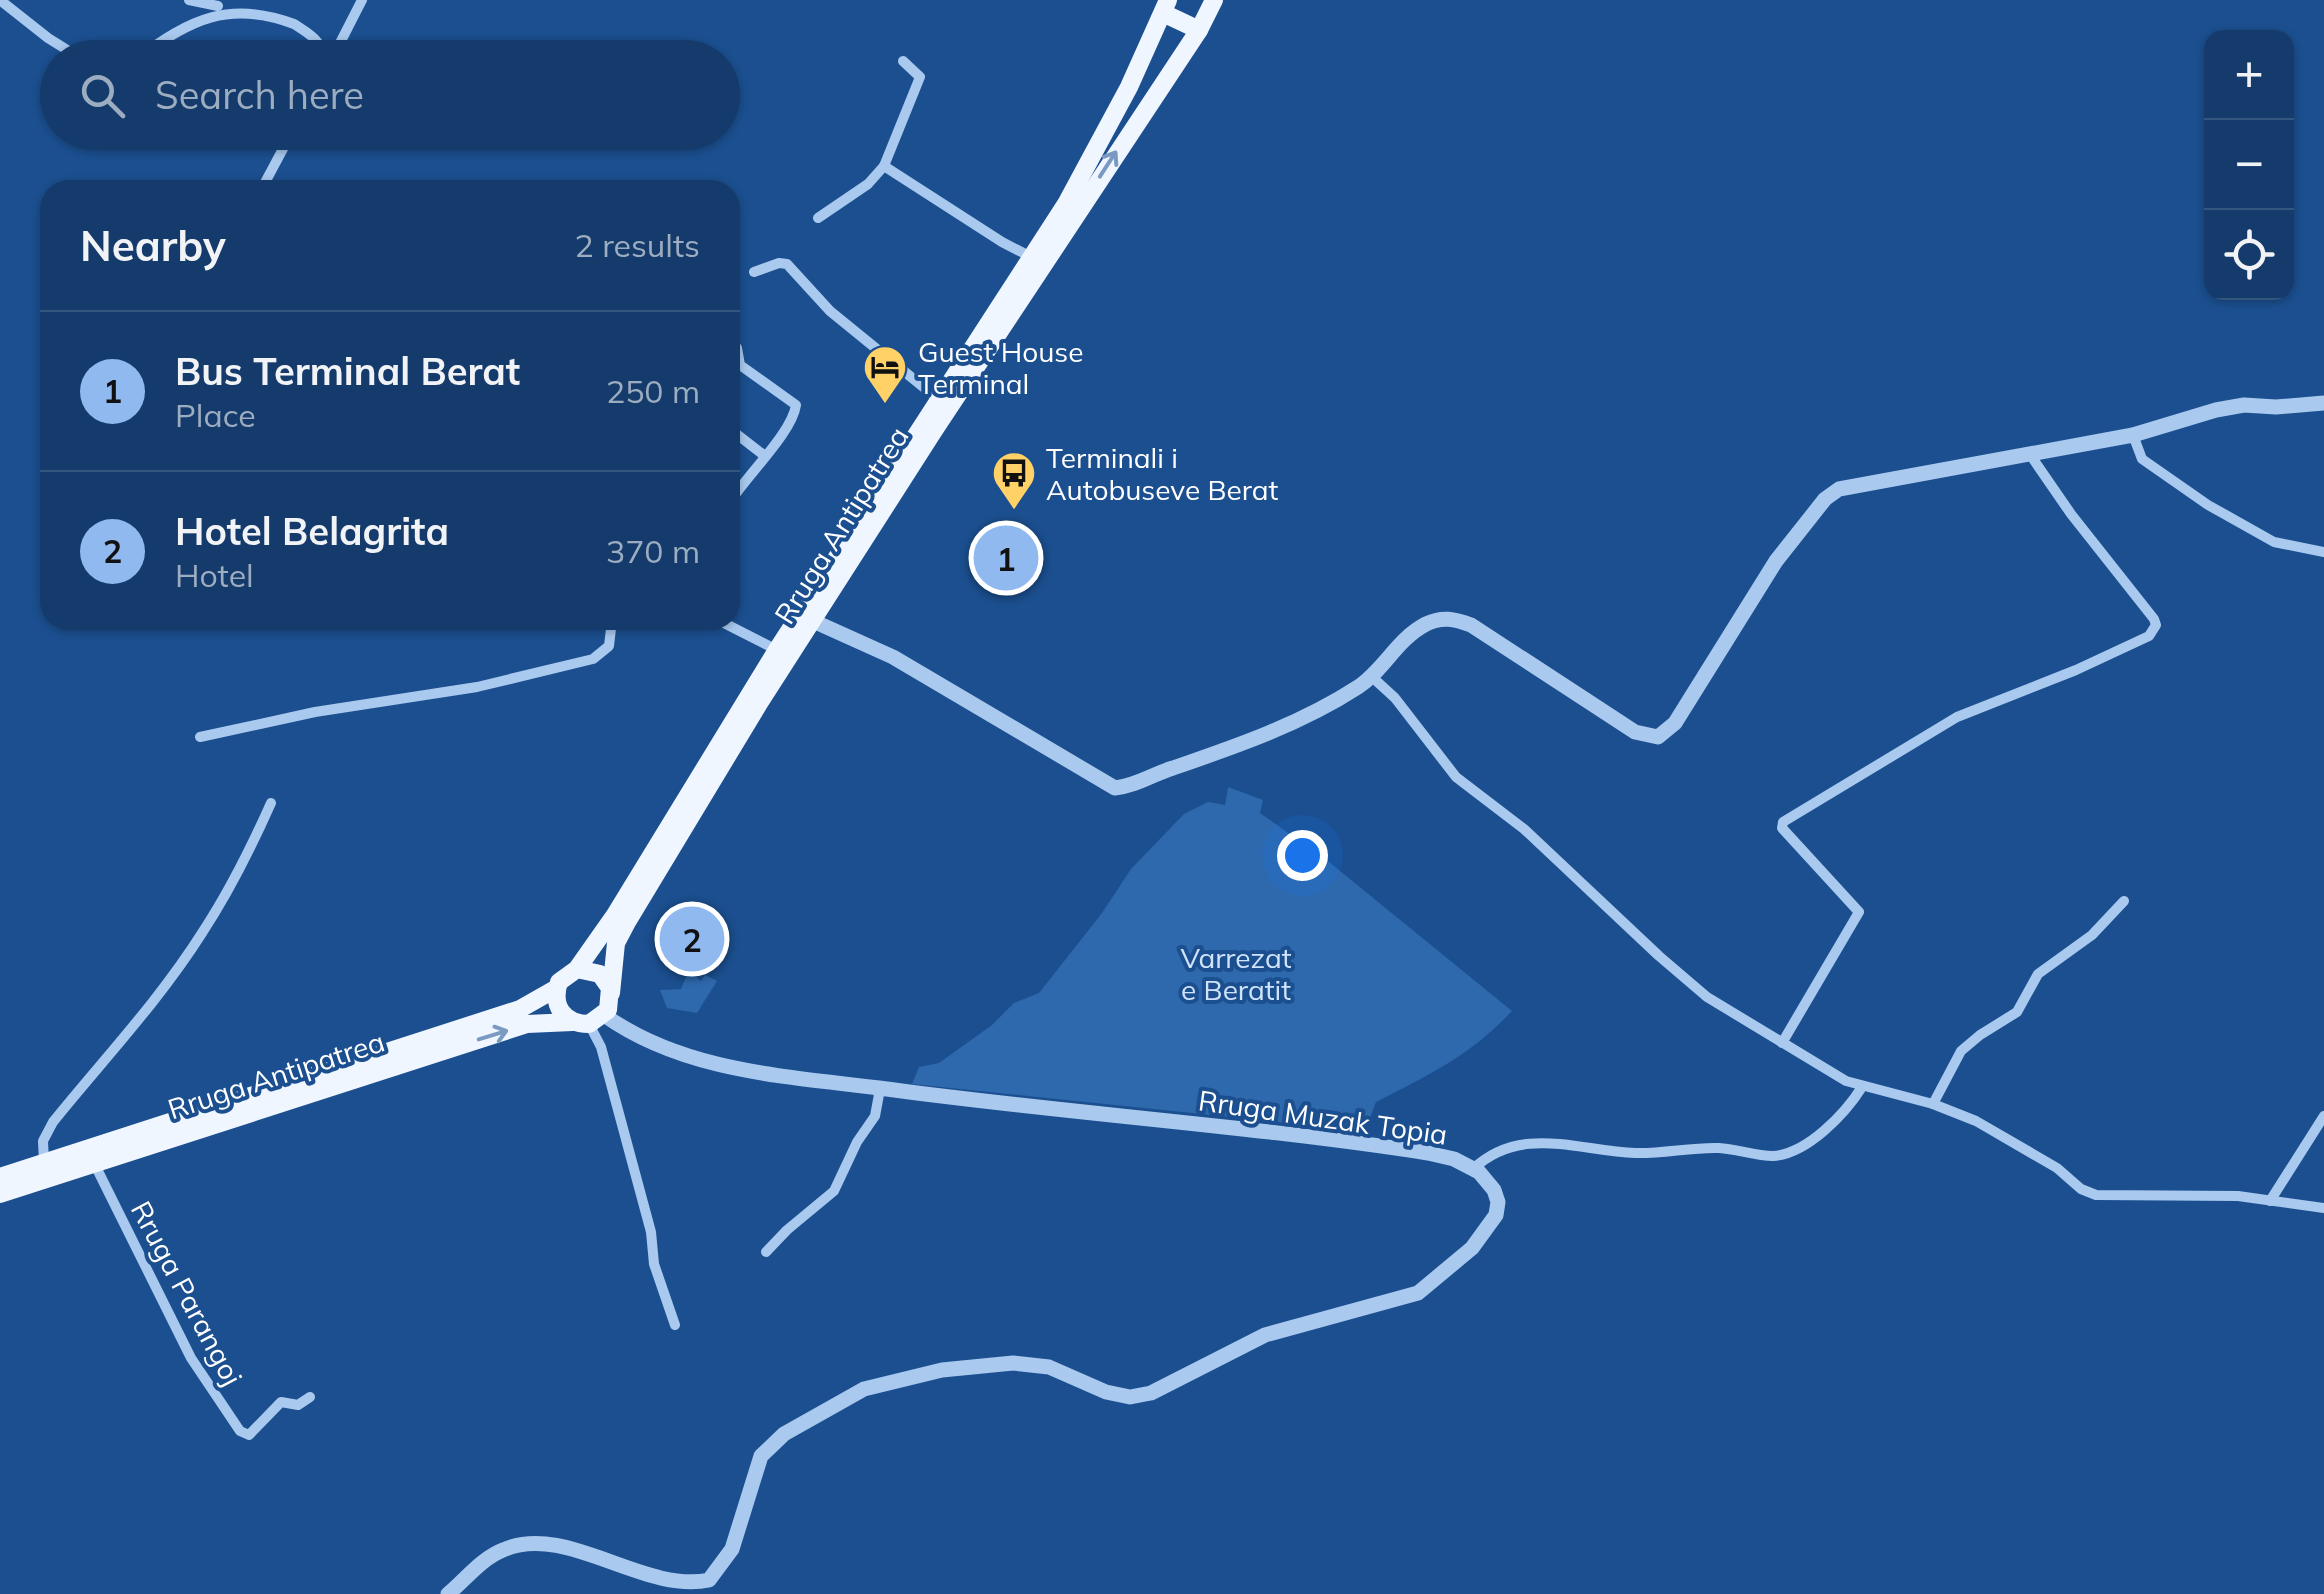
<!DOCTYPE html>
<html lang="en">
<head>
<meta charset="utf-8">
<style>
	body { margin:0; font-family:Mulish,sans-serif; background:#1d4271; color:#f1f3f6 }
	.controls { position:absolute; right:30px; top:30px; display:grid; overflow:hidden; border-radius:20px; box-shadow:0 2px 8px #0004 }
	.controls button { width:90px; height:90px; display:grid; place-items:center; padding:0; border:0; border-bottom:2px solid #33557e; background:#143b6b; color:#f1f3f6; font:50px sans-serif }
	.you { position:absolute; left:1302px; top:855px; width:35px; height:35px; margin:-25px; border:8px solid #fff; border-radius:50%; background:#1a73e8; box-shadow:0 0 0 15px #1a73e833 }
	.badge { display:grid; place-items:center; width:65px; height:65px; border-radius:50%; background:#90b9f0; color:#111; font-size:32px; font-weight:700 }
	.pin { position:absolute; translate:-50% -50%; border:5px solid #fff; box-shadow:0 2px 10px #0006 }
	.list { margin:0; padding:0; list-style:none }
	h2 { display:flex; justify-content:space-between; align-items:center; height:130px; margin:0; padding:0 40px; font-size:42px }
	h2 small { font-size:32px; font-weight:400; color:#9dadc1 }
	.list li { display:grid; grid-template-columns:65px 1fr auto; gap:30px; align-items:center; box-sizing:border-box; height:160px; padding:0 40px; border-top:2px solid #33557e }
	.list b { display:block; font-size:38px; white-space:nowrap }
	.list p { margin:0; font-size:32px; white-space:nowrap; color:#9dadc1 }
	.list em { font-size:32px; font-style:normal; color:#9dadc1 }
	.icon { flex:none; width:55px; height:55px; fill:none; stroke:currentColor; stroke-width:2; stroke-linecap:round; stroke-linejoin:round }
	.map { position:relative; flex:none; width:2324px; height:1594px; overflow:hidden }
	.search { position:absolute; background:#143b6b; box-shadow:0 2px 8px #0004; left:40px; top:40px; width:700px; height:110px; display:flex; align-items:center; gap:25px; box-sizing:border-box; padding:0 35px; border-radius:55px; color:#9dadc1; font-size:38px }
	.panel { position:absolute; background:#143b6b; box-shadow:0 2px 8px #0004; left:40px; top:180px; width:700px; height:450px; border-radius:30px }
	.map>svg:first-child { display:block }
	.green { fill:#2e69ad }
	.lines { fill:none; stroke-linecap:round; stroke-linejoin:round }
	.minor { stroke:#a9c9ee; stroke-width:10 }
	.tertiary { stroke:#a9c9ee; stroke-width:15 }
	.primary { stroke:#f0f6ff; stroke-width:18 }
	.oneway { stroke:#7b9ac1 }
	.labels { text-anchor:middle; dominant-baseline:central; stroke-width:8; stroke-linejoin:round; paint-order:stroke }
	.poi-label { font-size:28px; fill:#fff; stroke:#1b4f8f; text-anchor:start }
	.street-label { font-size:28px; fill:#fff; stroke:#1b4f8f }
	.park-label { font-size:28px; fill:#cfe3fa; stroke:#1b4f8f }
</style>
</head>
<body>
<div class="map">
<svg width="2324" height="1594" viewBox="0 0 2324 1594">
	<rect width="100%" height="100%" fill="#1b4f8f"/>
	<g class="green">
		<path d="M1228,787l35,13 -3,13 69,49 183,149c-41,44 -83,64 -136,91l-11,29 -453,-47 7,-17 20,-4 53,-38 22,-22 25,-10 63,-80 29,-44 53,-55 24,-12 17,3z"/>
		<polygon points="689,970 701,981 705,975 717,981 697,1013 667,1008 660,990 681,989"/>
	</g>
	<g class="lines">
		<g class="minor">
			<polyline points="0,0 48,38 80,58"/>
			<polyline points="189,0 218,6"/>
			<polyline points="325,53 339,45 362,0"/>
			<path d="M138,58c52,-39 92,-58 156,-34 14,9 27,16 31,34"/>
			<polyline points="884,166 1002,242 1031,257"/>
			<polyline points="261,190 292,132"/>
			<polyline points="818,218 868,184 884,166 920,77 903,61"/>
			<polyline points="754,272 779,263 787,264 830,311 943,403"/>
			<path d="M730,339l7,9 3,17 56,40c-4,28 -49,70 -66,97"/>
			<polyline points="730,429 765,456"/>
			<polyline points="2133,435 2142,459 2208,505 2274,542 2324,552"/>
			<polyline points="718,620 777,650"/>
			<polyline points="1371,676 1395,698 1456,777 1524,829 1659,956 1707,997 1846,1081 1933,1104 1976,1121 2057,1168 2081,1189 2096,1195 2238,1196 2324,1208"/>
			<polyline points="200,737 315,712 477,687 593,659 609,646 612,620"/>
			<polyline points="589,1024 601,1047 651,1232 654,1264 675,1325"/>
			<polyline points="1782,1043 1859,912 1782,828 1783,822 1957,717 2076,670 2149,636 2156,625 2154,619 2071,514 2029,453"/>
			<polyline points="1933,1104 1961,1051 1980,1035 2017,1012 2038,974 2092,935 2124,901"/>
			<polyline points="92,1159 191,1358 240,1431 249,1435 281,1402 298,1405 310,1397"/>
			<path d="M44,1162l-1,-21 10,-19c50,-62 106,-121 149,-189 27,-41 49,-85 69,-130"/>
			<path d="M1473,1169c48,-45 105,-18 162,-16 28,1 56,-6 84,-5 18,1 36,8 54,8 34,-2 72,-42 89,-69"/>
			<polyline points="2270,1201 2324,1116"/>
			<polyline points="766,1252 787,1230 834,1191 857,1142 875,1116 880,1089"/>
		</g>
		<g class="tertiary">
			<path d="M802,616l91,41 222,131c21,-2 38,-14 58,-20 64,-22 128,-44 185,-81 26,-17 39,-48 68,-63 16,-8 29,-5 45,1l164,107 23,5 17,-14 101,-162 49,-62 14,-10 294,-54 83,-25 28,-5 32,2 48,-4"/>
			<path d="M448,1594c17,-14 34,-36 55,-44 63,-28 140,44 206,30l23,-31 29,-93 23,-22 80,-45 78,-19 71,-7 36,4 57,25 24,5 21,-4 114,-58 153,-42 54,-45 24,-33 2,-13 -4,-12 -15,-18 -25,-13 -26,-6c-182,-28 -367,-40 -549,-65 -94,-12 -195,-16 -275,-73"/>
		</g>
		<g class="primary">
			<polyline points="1163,13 1199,30"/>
			<path d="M577,969l23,5 10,14 -2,22 -19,14c-25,0 -38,-18 -30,-42l18,-13 38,-54 162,-265 289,-446 63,-117 39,-87"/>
			<polyline points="611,993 616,943 627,922 758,705 933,432 1199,30 1214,0"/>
			<polyline points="0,1177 520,1009 557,988"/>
			<polyline points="0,1194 527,1024 572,1022"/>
		</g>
	</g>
	<defs><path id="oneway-shaft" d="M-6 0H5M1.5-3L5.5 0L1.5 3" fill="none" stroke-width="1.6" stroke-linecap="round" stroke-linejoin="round" transform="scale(2.5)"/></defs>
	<g class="oneway">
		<use href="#oneway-shaft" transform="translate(1108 164) rotate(-57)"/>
		<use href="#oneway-shaft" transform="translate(493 1035) rotate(-17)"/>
	</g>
	<defs>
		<g id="hotel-pin" transform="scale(2.25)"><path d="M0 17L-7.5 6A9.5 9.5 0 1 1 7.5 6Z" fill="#ffd166" stroke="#1b4f8f"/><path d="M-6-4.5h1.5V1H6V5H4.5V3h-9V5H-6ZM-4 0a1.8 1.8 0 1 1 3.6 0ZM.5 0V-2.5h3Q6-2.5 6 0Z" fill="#111"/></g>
		<g id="bus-pin" transform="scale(2.25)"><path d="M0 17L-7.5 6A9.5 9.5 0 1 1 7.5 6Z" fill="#ffd166" stroke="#1b4f8f"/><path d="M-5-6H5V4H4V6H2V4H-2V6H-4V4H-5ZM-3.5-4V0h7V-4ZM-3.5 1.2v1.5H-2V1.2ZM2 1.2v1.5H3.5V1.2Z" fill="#111"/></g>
	</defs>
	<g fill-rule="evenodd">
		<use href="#hotel-pin" x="885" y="367"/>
		<use href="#bus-pin" x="1014" y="473"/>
	</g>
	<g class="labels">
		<g class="poi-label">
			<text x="918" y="351">Guest House<tspan x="918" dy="32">Terminal</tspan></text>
			<text x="1046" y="457">Terminali i<tspan x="1046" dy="32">Autobuseve Berat</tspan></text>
		</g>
		<g class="street-label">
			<text transform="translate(841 525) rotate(-58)">Rruga Antipatrea</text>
			<text transform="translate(276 1075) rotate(-18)">Rruga Antipatrea</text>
			<text transform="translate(1323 1117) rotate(8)">Rruga Muzak Topia</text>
			<text transform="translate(187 1293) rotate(62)">Rruga Parangoj</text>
		</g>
		<g class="park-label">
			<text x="1236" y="957">Varrezat<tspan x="1236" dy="32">e Beratit</tspan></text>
		</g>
	</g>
</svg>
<div class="controls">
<button>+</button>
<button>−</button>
<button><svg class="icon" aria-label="locate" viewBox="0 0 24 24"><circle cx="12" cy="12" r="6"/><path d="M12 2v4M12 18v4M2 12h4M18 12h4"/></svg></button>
</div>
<div class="you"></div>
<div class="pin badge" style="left:1006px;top:558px">1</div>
<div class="pin badge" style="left:692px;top:939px">2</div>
<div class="search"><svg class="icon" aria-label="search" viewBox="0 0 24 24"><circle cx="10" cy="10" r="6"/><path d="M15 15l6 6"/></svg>Search here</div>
<section class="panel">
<h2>Nearby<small>2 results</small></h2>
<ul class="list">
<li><span class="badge">1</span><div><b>Bus Terminal Berat</b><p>Place</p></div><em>250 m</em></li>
<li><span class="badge">2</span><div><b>Hotel Belagrita</b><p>Hotel</p></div><em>370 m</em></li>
</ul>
</section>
</div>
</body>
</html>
